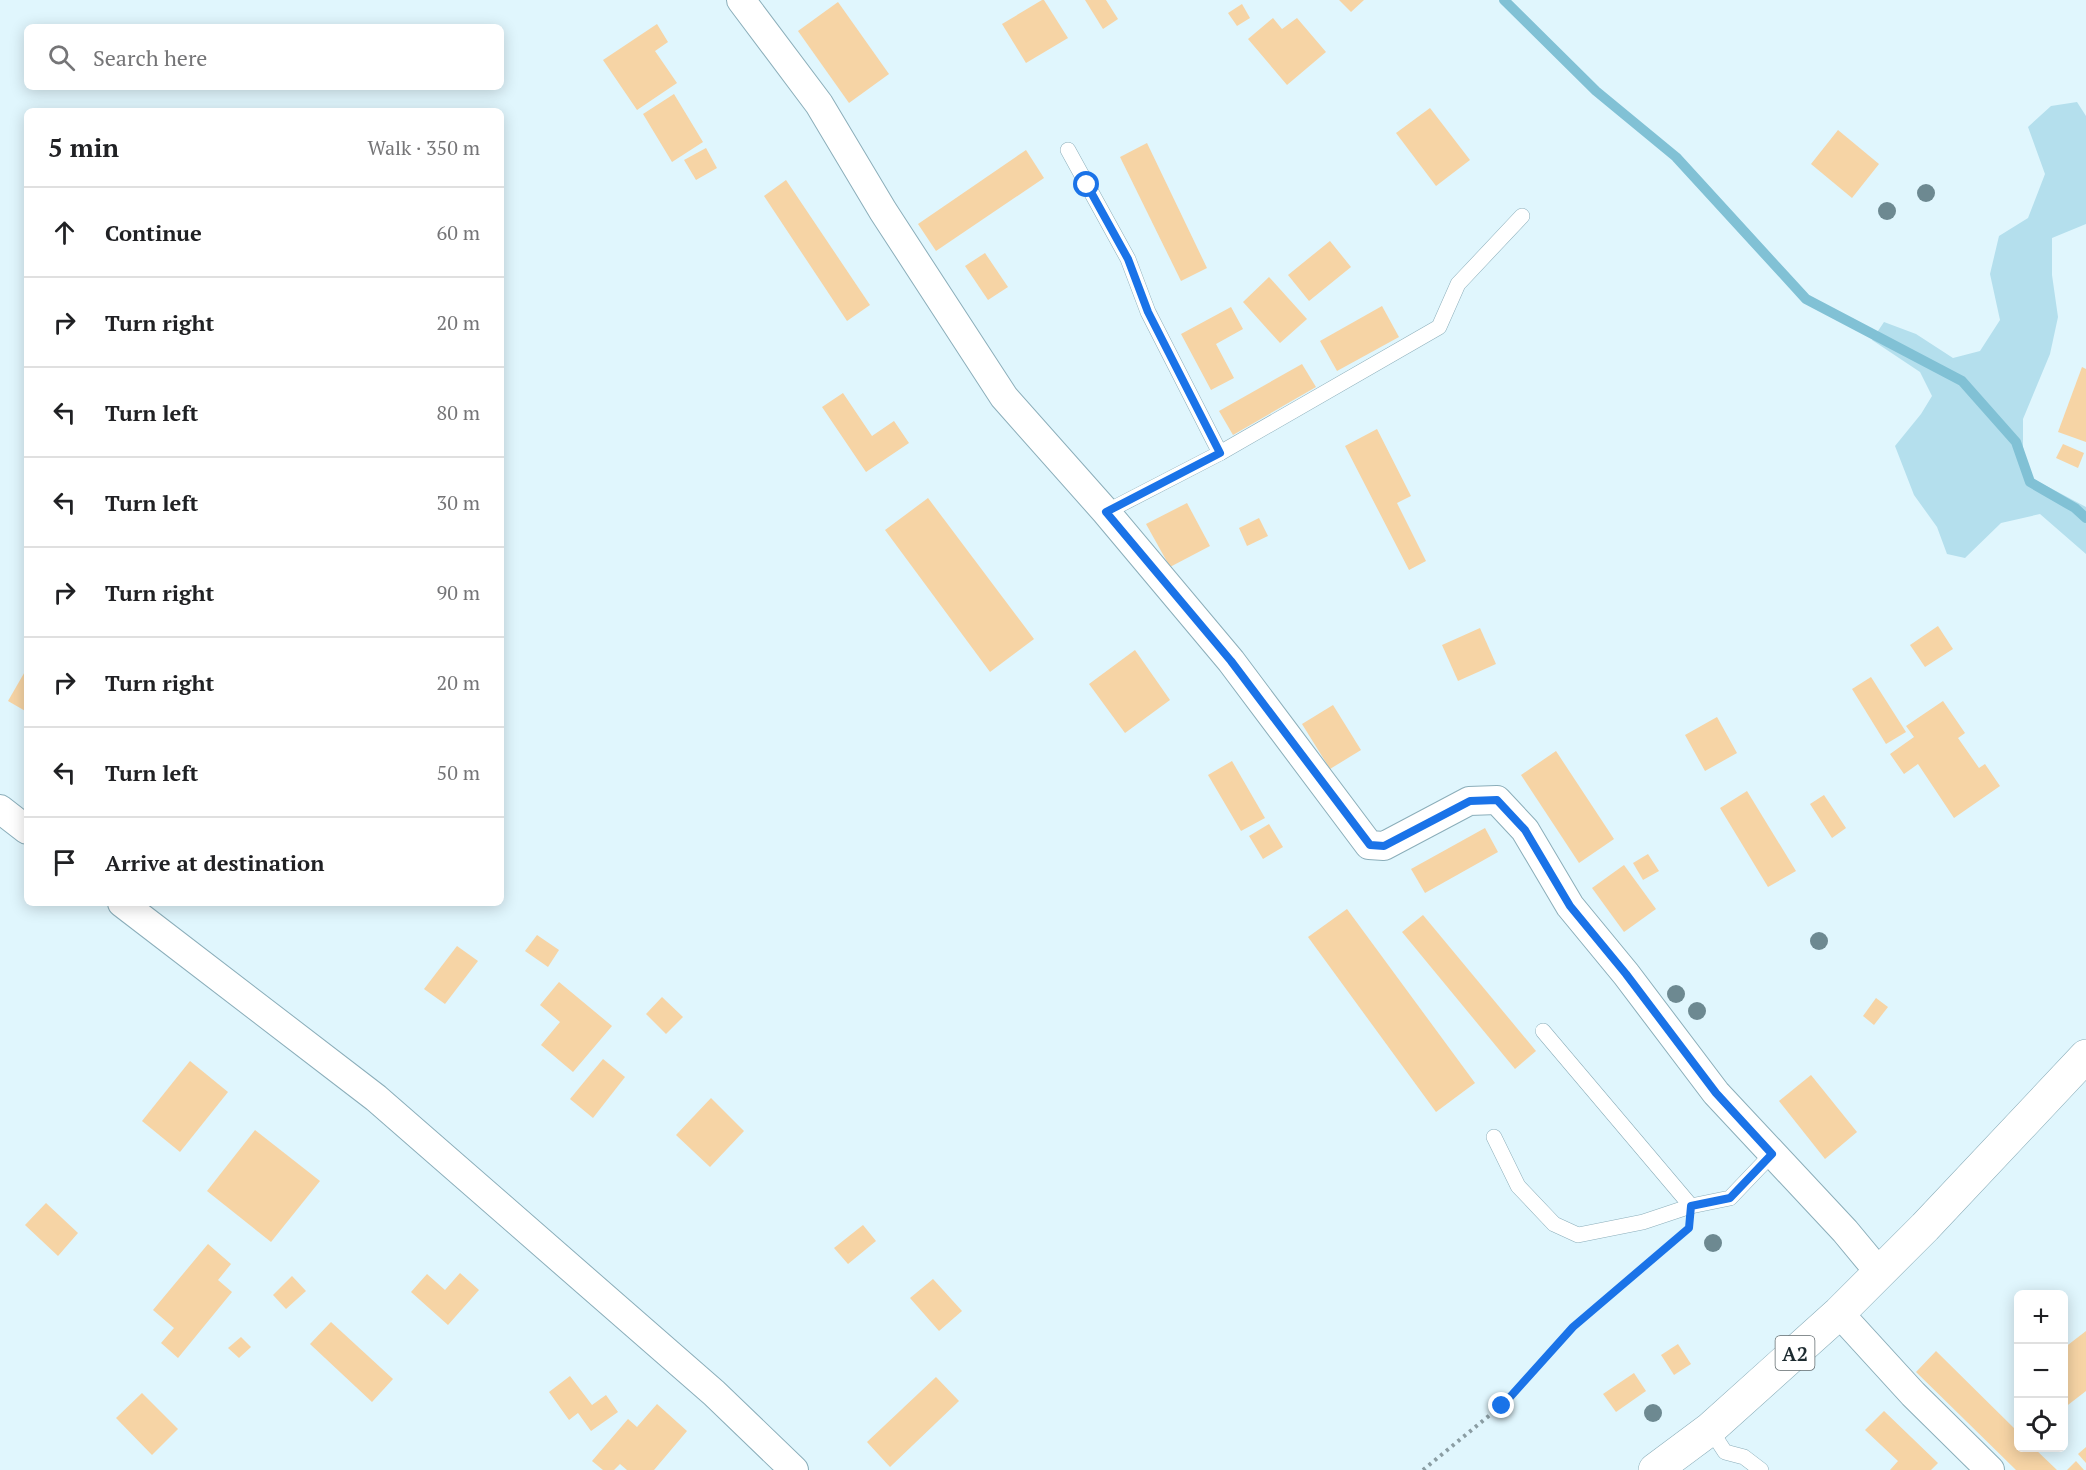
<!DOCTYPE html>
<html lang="en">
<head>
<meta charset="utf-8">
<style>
	body { margin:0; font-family:"PT Serif",serif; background:#f2f2f2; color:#202124 }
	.controls { position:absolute; right:18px; bottom:18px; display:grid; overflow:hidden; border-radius:9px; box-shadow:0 3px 15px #0003 }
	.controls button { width:54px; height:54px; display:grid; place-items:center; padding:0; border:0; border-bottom:2px solid #e0e0e0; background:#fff; color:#202124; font:30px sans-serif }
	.stop { position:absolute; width:18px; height:18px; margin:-14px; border:4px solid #1a73e8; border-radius:50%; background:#fff }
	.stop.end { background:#1a73e8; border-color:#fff; box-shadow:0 2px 6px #0008 }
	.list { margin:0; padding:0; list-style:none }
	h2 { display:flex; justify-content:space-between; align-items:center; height:78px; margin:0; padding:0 24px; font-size:26px }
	h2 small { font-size:20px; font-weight:400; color:#757577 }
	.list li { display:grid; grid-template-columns:39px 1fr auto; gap:18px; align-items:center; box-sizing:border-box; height:90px; padding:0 24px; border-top:2px solid #e0e0e0 }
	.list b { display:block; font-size:22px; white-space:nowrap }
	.list em { font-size:20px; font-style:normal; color:#757577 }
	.icon { flex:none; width:33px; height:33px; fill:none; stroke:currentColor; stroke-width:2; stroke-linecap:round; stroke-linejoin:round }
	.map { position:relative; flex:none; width:2086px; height:1470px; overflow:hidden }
	.search { position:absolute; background:#fff; box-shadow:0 3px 15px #0003; left:24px; top:24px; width:480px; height:66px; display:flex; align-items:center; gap:15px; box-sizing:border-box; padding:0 21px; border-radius:9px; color:#757577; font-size:22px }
	.panel { position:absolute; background:#fff; box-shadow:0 3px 15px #0003; left:24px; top:108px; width:480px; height:798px; border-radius:9px }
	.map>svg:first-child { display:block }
	.green { fill:#b4dfed }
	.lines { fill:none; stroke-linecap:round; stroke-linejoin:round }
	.stream { stroke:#81c1d5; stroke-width:10 }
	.building { fill:#f6d4a5 }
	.lane-casing { stroke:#8baeba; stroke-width:16 }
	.street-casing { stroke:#8baeba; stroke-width:30 }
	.primary-casing { stroke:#8baeba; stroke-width:34 }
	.path { stroke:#8a9da3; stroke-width:4; stroke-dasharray:3 4.5; stroke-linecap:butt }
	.lane { stroke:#fff; stroke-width:15 }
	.street { stroke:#fff; stroke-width:28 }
	.primary { stroke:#fff; stroke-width:33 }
	.tree { fill:#6d8991 }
	.route { stroke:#1a73e8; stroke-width:8 }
	.labels { text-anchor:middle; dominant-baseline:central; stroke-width:4.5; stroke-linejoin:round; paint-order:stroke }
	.shield { fill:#fff; stroke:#616b6e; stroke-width:1.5 }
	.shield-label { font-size:20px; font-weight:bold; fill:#1d2b30 }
</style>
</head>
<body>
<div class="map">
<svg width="2086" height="1470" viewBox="0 0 2086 1470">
	<rect width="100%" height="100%" fill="#e0f6fd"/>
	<polygon class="green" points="2077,102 2086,116 2086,224 2052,238 2052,275 2058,317 2050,354 2023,419 2023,447 2028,476 2086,507 2086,554 2040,514 2001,523 1965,558 1947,554 1937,527 1914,495 1895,446 1921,414 1932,396 1920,372 1872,340 1884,322 1916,334 1953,358 1980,351 2000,320 1990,274 1999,236 2028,218 2045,174 2028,127 2051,106"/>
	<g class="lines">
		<polyline class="stream" points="1504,0 1596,91 1676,157 1806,299 1962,381 2016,442 2030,482 2075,508 2086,518"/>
	</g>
	<g class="building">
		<polygon points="1042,0 1044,0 1068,38 1026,63 1002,24"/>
		<polygon points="1085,0 1106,0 1118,19 1103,29"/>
		<polygon points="1339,0 1364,0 1351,12"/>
		<polygon points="838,2 889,74 849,103 798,31"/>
		<polygon points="1242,4 1250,18 1237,26 1228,13"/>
		<polygon points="1273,18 1282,29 1297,18 1326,52 1287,85 1248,39"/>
		<polygon points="657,24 668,42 655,51 677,83 637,110 603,60"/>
		<polygon points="674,94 703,142 672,162 643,114"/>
		<polygon points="1430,108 1470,160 1436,186 1396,133"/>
		<polygon points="1838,130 1879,164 1852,198 1811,164"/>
		<polygon points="1147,143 1207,268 1181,281 1120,157"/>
		<polygon points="706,148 717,168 696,180 684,160"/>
		<polygon points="1026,150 1044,178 936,251 918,224"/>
		<polygon points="786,180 870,305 847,321 764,196"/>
		<polygon points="1330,241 1351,267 1309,301 1288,275"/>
		<polygon points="985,253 1008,287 988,300 965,266"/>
		<polygon points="1269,277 1307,319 1280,343 1243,302"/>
		<polygon points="1382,306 1399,337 1337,371 1320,341"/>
		<polygon points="1231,307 1243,329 1216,344 1234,378 1211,390 1181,334"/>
		<polygon points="1302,364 1316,387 1233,435 1219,411"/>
		<polygon points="2082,367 2086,369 2086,442 2058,432"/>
		<polygon points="843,393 872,436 894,421 909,443 866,472 822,407"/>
		<polygon points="1377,429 1411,496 1397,503 1426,561 1409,570 1345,446"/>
		<polygon points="2063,444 2084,453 2078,468 2056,458"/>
		<polygon points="928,498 1034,639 990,672 885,530"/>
		<polygon points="1187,503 1210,546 1170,567 1146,524"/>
		<polygon points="1259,518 1268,536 1247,546 1239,528"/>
		<polygon points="1938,626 1953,649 1925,667 1910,645"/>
		<polygon points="1480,628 1496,664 1458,681 1442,645"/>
		<polygon points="1135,650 1170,700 1125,733 1089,684"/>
		<polygon points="27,668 27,712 8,701"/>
		<polygon points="1871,677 1906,732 1886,744 1852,689"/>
		<polygon points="1943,701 1965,733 1958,738 1979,768 1985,764 2000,786 1954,818 1918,764 1904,774 1890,754 1914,737 1906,726"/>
		<polygon points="1333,705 1361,750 1330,769 1302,724"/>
		<polygon points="1717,717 1737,753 1705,771 1685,735"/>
		<polygon points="1556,751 1614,839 1579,863 1521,775"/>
		<polygon points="1232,761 1265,818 1241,831 1208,775"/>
		<polygon points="1747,791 1796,871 1768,887 1720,808"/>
		<polygon points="1824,795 1846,828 1832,838 1810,804"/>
		<polygon points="1269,824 1283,847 1263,859 1249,836"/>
		<polygon points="1485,828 1498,852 1425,893 1411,869"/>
		<polygon points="1648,854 1659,871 1643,880 1633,863"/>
		<polygon points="1624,865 1656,909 1624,932 1592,888"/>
		<polygon points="1347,909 1475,1083 1436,1112 1308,937"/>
		<polygon points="1423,915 1536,1051 1515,1069 1402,932"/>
		<polygon points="537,935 559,950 548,967 525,951"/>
		<polygon points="457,946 478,961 445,1004 424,989"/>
		<polygon points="559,982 612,1026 573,1072 541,1045 560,1022 540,1005"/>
		<polygon points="662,997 683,1017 666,1034 646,1014"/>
		<polygon points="1876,998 1888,1007 1874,1025 1863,1016"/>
		<polygon points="603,1059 625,1077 593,1118 570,1099"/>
		<polygon points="190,1061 228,1092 180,1152 142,1121"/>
		<polygon points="1811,1075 1857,1132 1825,1159 1779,1101"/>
		<polygon points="711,1098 744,1131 710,1167 676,1135"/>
		<polygon points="255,1130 320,1181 271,1242 207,1191"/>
		<polygon points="46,1203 78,1233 58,1256 25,1225"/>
		<polygon points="863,1225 876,1241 848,1264 834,1248"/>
		<polygon points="208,1244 231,1264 218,1280 232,1292 178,1358 161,1343 174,1328 153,1310"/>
		<polygon points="460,1273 479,1290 448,1325 411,1292 427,1274 445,1290"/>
		<polygon points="292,1276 306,1291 286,1309 273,1295"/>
		<polygon points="933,1279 962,1311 939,1331 910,1298"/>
		<polygon points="331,1322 393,1379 372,1402 310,1344"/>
		<polygon points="2086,1331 2086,1391 2064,1408 2064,1348"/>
		<polygon points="241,1337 251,1347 239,1358 228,1348"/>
		<polygon points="1678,1344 1691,1364 1674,1375 1661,1355"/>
		<polygon points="1936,1351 2018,1432 2018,1448 2034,1448 2057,1470 2016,1470 1916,1372"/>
		<polygon points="1634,1373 1646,1391 1616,1412 1603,1394"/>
		<polygon points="570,1376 592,1405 606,1395 618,1412 591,1431 578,1413 569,1420 549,1392"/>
		<polygon points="936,1377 959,1401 890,1467 867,1442"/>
		<polygon points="142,1393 178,1429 152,1455 116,1418"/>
		<polygon points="657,1404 687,1431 654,1470 627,1470 620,1464 614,1470 603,1470 592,1461 628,1419 637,1427"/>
		<polygon points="1884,1411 1938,1463 1931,1470 1890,1470 1898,1461 1865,1430"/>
		<polygon points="2086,1447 2086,1463 2078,1454"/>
		<polygon points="2076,1461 2084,1470 2067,1470"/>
	</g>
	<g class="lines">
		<g class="lane-casing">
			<g id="lane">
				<polyline points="1068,150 1128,259 1148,312 1220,453"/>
				<polyline points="1106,512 1220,453 1439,327 1458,284 1522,216"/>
				<polyline points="1543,1031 1691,1206"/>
				<polyline points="1494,1137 1518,1186 1554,1224 1578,1235 1643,1222 1691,1206 1730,1198 1772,1154"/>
				<polyline points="1710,1429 1725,1452 1744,1457 1761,1470"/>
			</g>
		</g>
		<g class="street-casing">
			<g id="street">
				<polyline points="741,0 819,104 883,211 1004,397 1106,512 1231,661 1369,845 1384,846 1469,801 1497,800 1525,830 1570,906 1626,974 1716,1093 1845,1231 1879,1272"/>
				<polyline points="0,809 27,830"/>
				<polyline points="122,903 376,1098 714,1393 794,1470"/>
				<polyline points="1839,1313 1913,1394 1990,1470"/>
			</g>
		</g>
		<g class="primary-casing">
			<polyline id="primary" points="1655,1470 1710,1429 1839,1313 1925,1227 2086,1056"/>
		</g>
		<polyline class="path" points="1423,1470 1502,1405 1573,1327 1677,1239"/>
		<use href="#lane" class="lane"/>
		<use href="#street" class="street"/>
		<use href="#primary" class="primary"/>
	</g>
	<g class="tree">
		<circle cx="1926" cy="193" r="9"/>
		<circle cx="1887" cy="211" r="9"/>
		<circle cx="1819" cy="941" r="9"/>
		<circle cx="1676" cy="994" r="9"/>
		<circle cx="1697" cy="1011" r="9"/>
		<circle cx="1713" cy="1243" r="9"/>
		<circle cx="1653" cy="1413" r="9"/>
	</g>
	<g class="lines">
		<polyline class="route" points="1087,185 1128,259 1148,312 1220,453 1106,512 1231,661 1370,845 1384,846 1470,801 1497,800 1525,830 1570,906 1626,974 1716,1093 1772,1154 1730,1198 1691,1206 1689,1228 1573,1327 1502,1406"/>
	</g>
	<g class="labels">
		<rect class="shield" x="1775.5" y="1336" width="39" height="34" rx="4.5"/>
		<g class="shield-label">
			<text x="1795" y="1353">A2</text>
		</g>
	</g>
</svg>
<div class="controls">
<button>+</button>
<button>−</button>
<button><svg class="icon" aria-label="locate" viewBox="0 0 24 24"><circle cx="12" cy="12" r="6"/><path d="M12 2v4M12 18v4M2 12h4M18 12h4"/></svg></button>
</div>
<div class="stop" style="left:1087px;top:185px"></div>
<div class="stop end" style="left:1502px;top:1406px"></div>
<div class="search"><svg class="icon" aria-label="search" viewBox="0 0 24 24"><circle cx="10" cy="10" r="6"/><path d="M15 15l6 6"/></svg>Search here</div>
<section class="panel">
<h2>5 min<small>Walk · 350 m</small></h2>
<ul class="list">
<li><svg class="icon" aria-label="ahead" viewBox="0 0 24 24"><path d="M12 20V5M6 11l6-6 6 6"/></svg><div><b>Continue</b></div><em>60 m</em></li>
<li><svg class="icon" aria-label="right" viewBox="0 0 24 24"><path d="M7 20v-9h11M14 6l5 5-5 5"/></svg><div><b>Turn right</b></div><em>20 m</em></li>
<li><svg class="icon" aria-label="left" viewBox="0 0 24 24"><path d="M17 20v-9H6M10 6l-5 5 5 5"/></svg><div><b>Turn left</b></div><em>80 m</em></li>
<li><svg class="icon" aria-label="left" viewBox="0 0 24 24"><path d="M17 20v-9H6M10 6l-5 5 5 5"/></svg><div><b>Turn left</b></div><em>30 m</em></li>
<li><svg class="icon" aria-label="right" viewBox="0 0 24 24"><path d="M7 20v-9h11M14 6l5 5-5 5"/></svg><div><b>Turn right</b></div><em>90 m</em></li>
<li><svg class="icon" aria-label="right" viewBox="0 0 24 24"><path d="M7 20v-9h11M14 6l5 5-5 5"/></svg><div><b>Turn right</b></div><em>20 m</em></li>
<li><svg class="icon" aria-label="left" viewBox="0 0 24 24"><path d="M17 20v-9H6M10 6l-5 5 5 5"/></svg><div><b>Turn left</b></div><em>50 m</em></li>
<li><svg class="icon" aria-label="arrive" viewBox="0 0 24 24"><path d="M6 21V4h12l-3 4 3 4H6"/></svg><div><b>Arrive at destination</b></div></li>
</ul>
</section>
</div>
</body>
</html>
